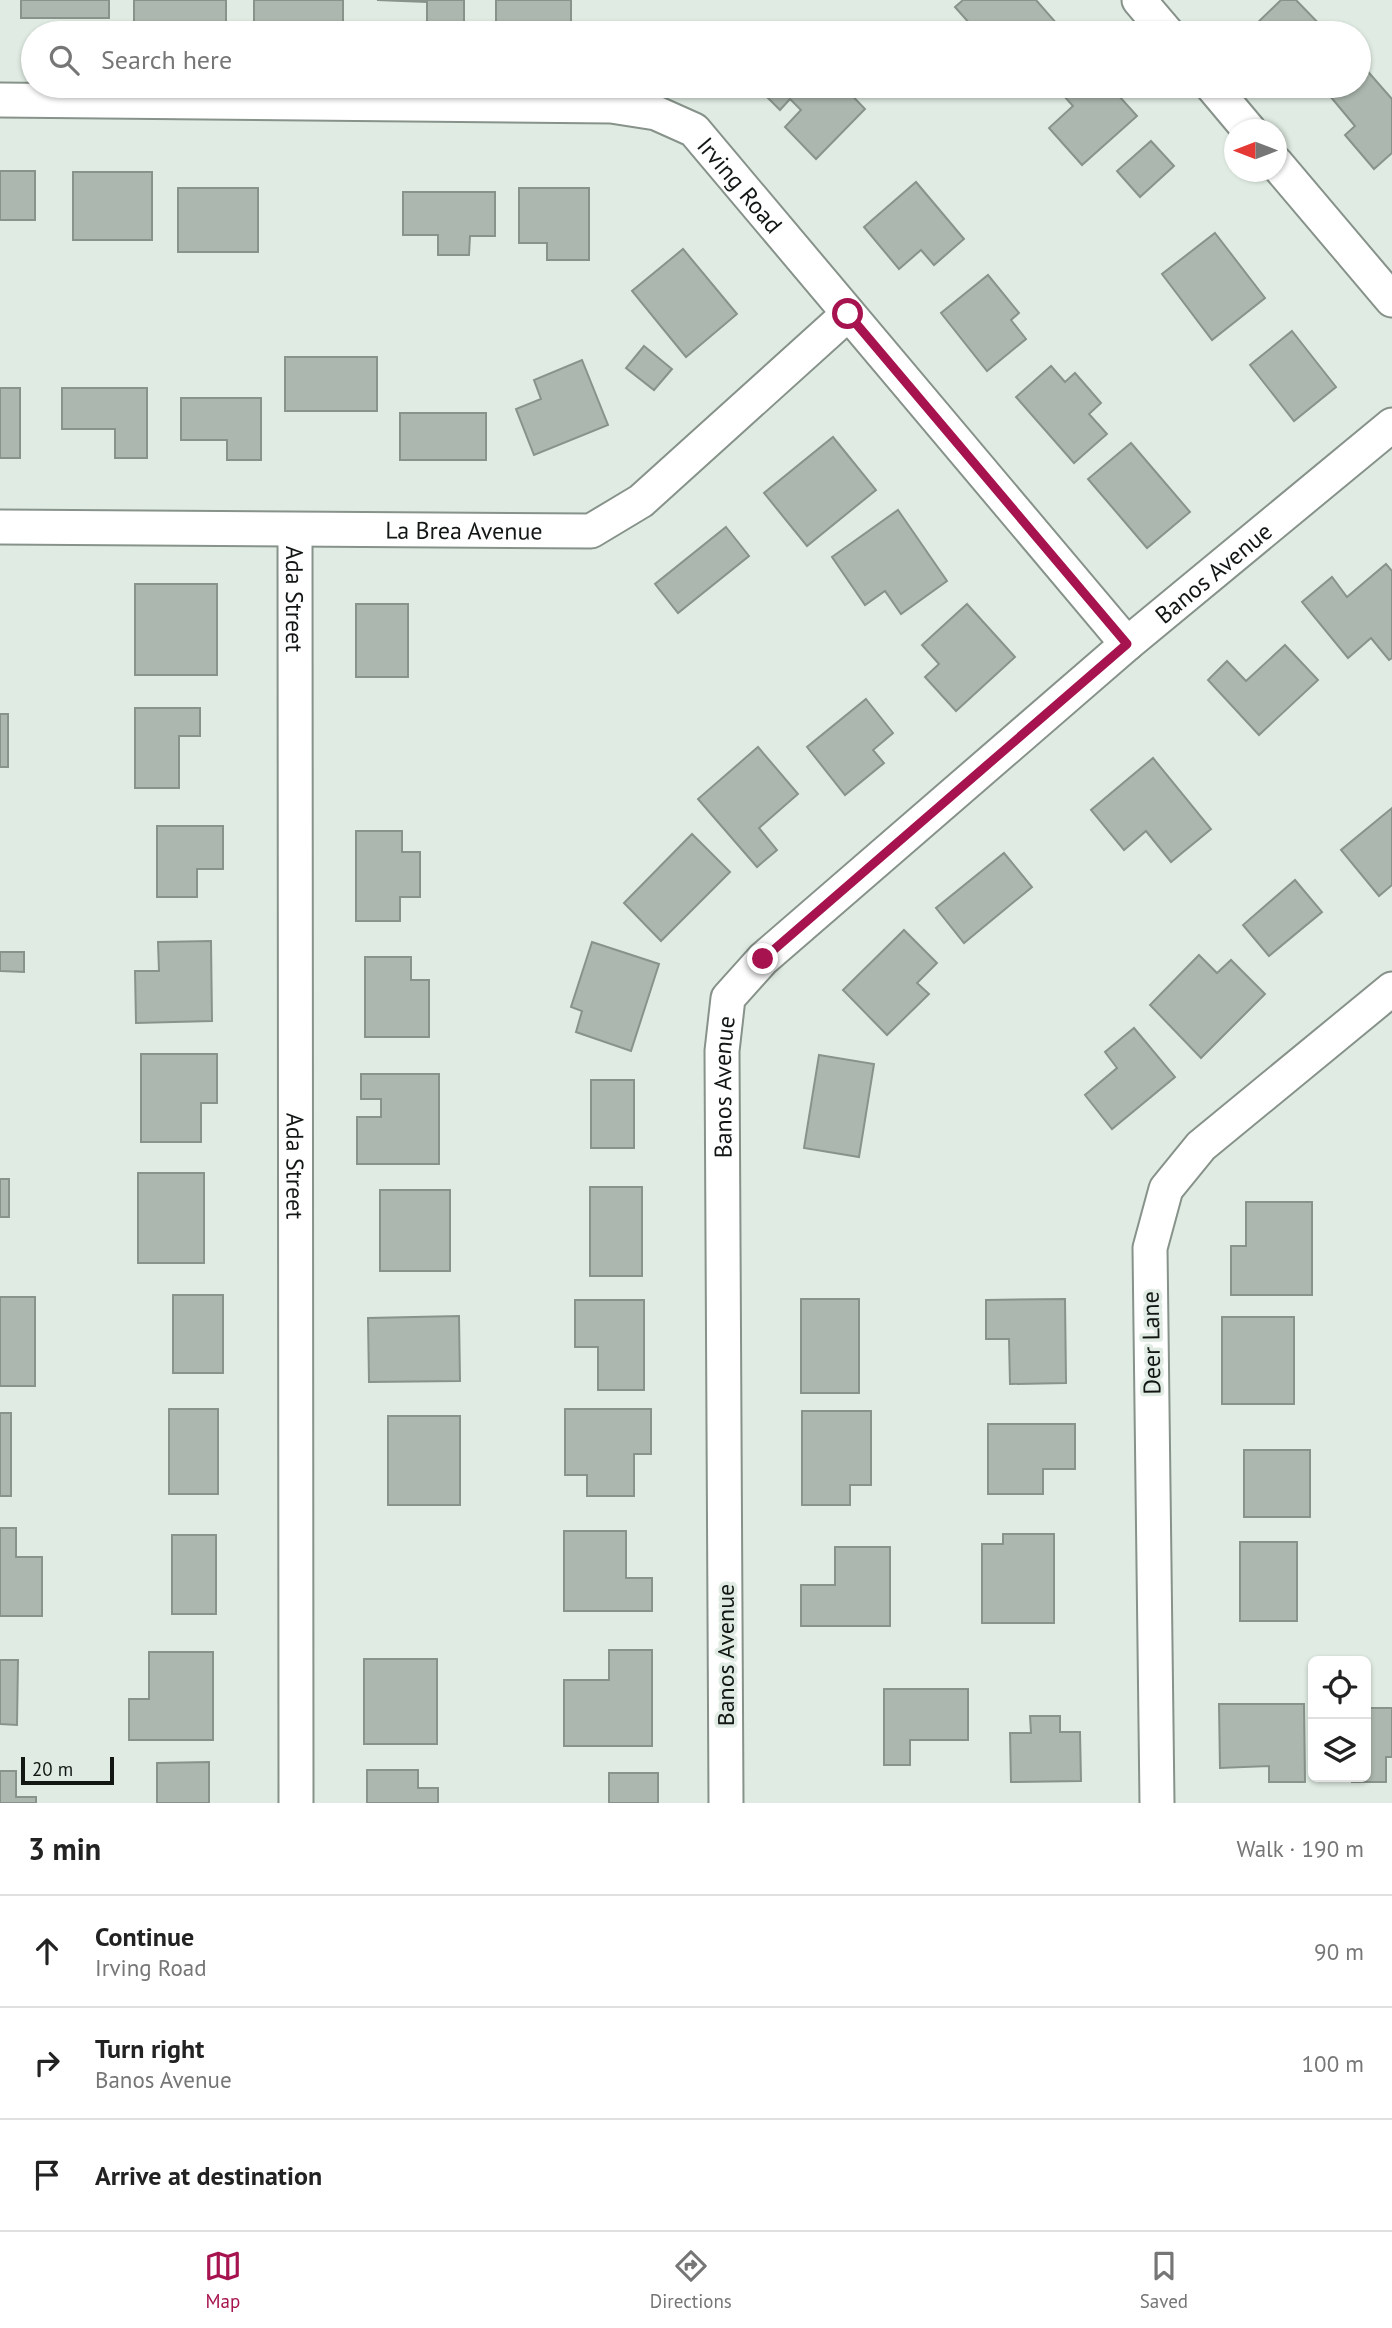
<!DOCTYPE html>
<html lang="en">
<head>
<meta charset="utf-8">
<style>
	body { margin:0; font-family:"PT Sans",sans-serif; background:#f6f6f6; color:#222 }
	.controls { position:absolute; right:21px; bottom:21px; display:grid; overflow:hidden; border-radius:10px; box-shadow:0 2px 5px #0004 }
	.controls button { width:63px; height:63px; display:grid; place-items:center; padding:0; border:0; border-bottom:2px solid #e0e0e0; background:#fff; color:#222; font:35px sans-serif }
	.compass { position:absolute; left:1224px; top:119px; width:63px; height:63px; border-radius:50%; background:#fff; box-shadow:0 2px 5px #0004; rotate:270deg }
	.scale { position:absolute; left:21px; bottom:18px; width:93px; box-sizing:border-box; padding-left:7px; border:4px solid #121714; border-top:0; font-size:19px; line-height:24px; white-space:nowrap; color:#121714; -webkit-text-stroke:5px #e0ece3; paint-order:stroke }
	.stop { position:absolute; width:21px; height:21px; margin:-16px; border:5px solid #a6134f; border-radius:50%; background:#fff }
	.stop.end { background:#a6134f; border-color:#fff; box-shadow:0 2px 7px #0008 }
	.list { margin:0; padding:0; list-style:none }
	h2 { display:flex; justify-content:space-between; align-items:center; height:91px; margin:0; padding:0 28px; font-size:30px }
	h2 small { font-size:23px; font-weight:400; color:#767676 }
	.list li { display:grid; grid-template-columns:46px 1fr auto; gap:21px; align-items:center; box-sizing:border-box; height:112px; padding:0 28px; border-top:2px solid #e0e0e0 }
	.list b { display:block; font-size:26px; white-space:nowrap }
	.list p { margin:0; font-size:23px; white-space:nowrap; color:#767676 }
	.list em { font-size:23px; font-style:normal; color:#767676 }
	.icon { flex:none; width:38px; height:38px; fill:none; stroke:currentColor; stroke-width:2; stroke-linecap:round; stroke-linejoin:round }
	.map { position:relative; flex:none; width:1392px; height:1803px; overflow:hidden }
	.search { position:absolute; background:#fff; box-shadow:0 2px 5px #0004; left:21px; right:21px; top:21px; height:77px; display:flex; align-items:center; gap:18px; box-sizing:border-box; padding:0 24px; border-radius:38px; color:#767676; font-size:26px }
	.sheet { height:427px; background:#fff }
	nav { display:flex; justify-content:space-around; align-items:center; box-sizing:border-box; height:98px; border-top:2px solid #e0e0e0; background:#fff; font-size:19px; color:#767676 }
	nav a { display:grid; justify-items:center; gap:4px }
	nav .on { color:#a6134f }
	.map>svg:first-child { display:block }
	.building { fill:#acb8af; stroke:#88938b; stroke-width:2 }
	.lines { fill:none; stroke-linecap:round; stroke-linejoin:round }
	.street-casing { stroke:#86928a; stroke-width:37 }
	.street { stroke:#fff; stroke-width:33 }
	.route { stroke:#a6134f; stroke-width:9 }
	.labels { text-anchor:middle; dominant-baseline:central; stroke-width:7; stroke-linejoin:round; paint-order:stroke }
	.street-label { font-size:24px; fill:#121714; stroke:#e0ece3 }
</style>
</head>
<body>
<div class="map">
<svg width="1392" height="1803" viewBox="0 0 1392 1803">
	<rect width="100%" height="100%" fill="#e0ece3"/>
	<g class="building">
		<rect x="21" y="0" width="88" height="18"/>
		<rect x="134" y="0" width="92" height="24"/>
		<rect x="254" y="0" width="89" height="26"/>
		<polygon points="377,0 464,0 464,27 427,27 427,2"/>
		<rect x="496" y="0" width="75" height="31"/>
		<polygon points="963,0 1036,0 1058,25 1048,33 1010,33 1005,27 998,33 978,33 955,7"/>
		<polygon points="1281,0 1296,0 1328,33 1253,33 1250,30"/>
		<polygon points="1363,66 1392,99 1392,153 1374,169 1345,135 1355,126 1330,96 1341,86 1359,86 1359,70"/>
		<polygon points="762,86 843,86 865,109 816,159 785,127 801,110 790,99 780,110 759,89"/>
		<polygon points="1055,86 1110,86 1137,116 1082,165 1049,128 1073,106"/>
		<polygon points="1151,141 1174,166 1140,197 1117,171"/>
		<rect x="0" y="171" width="35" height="49"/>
		<rect x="73" y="172" width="79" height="68"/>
		<polygon points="916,182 964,239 934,265 921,250 899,269 864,227"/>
		<rect x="178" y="188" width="80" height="64"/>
		<polygon points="519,188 589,188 589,260 547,260 547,243 519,243"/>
		<polygon points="403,192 495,192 495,236 470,236 469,255 438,255 438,235 403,235"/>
		<polygon points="1215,233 1265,298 1212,340 1162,274"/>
		<polygon points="683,249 737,314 686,357 632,291"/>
		<polygon points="988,275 1019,313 1011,320 1026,339 987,371 941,313"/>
		<polygon points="1292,331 1336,387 1294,421 1250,365"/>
		<polygon points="644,346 672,369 654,390 626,368"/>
		<rect x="285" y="357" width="92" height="54"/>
		<polygon points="582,360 608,425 534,455 516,409 541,399 534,380"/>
		<polygon points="1051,366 1065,382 1075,373 1101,403 1089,414 1107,434 1074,463 1016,397"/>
		<rect x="0" y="388" width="20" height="70"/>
		<polygon points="62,388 147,388 147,458 115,458 115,429 62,429"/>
		<polygon points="181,398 261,398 261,460 227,460 227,440 181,440"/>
		<rect x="400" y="413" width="86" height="47"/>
		<polygon points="833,437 876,490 807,546 764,493"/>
		<polygon points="1131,443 1190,512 1147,548 1088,479"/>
		<polygon points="898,510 947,581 901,614 885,591 865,605 832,557"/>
		<polygon points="726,527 749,556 678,613 655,584"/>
		<polygon points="1386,564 1392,571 1392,658 1389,660 1371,638 1348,658 1302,602 1332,577 1347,597"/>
		<rect x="135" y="584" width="82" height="91"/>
		<rect x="356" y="604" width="52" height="73"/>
		<polygon points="967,604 1015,657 956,711 925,677 939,664 922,645"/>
		<polygon points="1285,645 1318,680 1259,735 1208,680 1227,661 1246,681"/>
		<polygon points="866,699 893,733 873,750 884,763 845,795 807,747"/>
		<polygon points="135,708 200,708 200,736 179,736 179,788 135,788"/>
		<rect x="0" y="714" width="8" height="53"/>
		<polygon points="758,747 798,794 759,828 777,850 757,867 698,799"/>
		<polygon points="1153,758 1211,829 1171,862 1146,831 1124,850 1091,810"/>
		<polygon points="1392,808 1392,885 1379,896 1341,850"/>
		<polygon points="157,826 223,826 223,869 197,869 197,897 157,897"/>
		<polygon points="356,831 402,831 402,852 420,852 420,897 400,897 400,921 356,921"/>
		<polygon points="692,834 730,872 661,941 624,903"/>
		<polygon points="1004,853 1032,887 964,943 936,908"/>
		<polygon points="1295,880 1322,912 1269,956 1243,925"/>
		<polygon points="904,930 937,963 917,983 929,994 887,1035 843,990"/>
		<polygon points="211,941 212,1021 136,1023 135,971 159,971 158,942"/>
		<polygon points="592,942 659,964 631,1051 576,1032 582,1011 571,1007"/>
		<polygon points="0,952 24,952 24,972 0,971"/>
		<polygon points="1199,955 1217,973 1231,960 1265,994 1201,1058 1150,1005"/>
		<polygon points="365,957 411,957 411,980 429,980 429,1037 365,1037"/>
		<polygon points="1134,1028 1175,1077 1112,1129 1085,1095 1117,1068 1105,1052"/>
		<polygon points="141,1054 217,1054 217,1103 201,1103 201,1142 141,1142"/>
		<polygon points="819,1055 874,1064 859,1157 804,1148"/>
		<polygon points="361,1074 439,1074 439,1164 357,1164 357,1117 381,1117 381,1099 361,1099"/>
		<rect x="591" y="1080" width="43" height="68"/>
		<rect x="138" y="1173" width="66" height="90"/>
		<rect x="0" y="1179" width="9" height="38"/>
		<rect x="590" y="1187" width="52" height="89"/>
		<rect x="380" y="1190" width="70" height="81"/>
		<polygon points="1246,1202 1312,1202 1312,1295 1231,1295 1231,1246 1246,1246"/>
		<rect x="173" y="1295" width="50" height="78"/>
		<rect x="0" y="1297" width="35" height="89"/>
		<rect x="801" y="1299" width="58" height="94"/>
		<polygon points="1065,1299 1066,1383 1010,1384 1009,1339 986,1339 986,1300"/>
		<polygon points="575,1300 644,1300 644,1390 598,1390 598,1347 575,1347"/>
		<polygon points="459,1316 460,1381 369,1382 368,1318"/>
		<rect x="1222" y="1317" width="72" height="87"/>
		<rect x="169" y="1409" width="49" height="85"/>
		<polygon points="565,1409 651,1409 651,1454 634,1454 634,1496 587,1496 587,1475 565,1475"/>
		<polygon points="802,1411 871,1411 871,1485 850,1485 850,1505 802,1505"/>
		<rect x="0" y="1413" width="11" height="83"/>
		<rect x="388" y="1416" width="72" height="89"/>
		<polygon points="988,1424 1075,1424 1075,1469 1043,1469 1043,1494 988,1494"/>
		<rect x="1244" y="1450" width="66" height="67"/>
		<polygon points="0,1528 16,1528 16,1557 42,1557 42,1616 0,1616"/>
		<polygon points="564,1531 626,1531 626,1578 652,1578 652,1611 564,1611"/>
		<polygon points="1003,1534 1054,1534 1054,1623 982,1623 982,1544 1003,1544"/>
		<rect x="172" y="1535" width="44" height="79"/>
		<rect x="1240" y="1542" width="57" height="79"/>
		<polygon points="835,1547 890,1547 890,1626 801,1626 801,1585 835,1585"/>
		<polygon points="609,1650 652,1650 652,1746 564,1746 564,1680 609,1680"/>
		<polygon points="149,1652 213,1652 213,1740 129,1740 129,1699 149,1699"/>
		<rect x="364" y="1659" width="73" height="85"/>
		<polygon points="0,1660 18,1660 17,1725 0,1724"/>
		<polygon points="884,1689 968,1689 968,1740 910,1740 910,1765 884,1765"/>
		<polygon points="1219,1704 1304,1704 1305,1782 1269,1782 1269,1766 1220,1768"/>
		<polygon points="1366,1708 1392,1708 1392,1757 1386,1757 1386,1782 1352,1782 1352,1777 1366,1777"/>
		<polygon points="1030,1716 1060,1716 1060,1732 1080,1732 1081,1781 1011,1782 1010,1733 1031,1733"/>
		<polygon points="209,1762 209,1803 157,1803 157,1763"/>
		<polygon points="367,1770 418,1770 418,1788 438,1788 438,1803 367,1803"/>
		<polygon points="0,1771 16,1771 16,1797 36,1797 36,1803 0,1803"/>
		<rect x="609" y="1773" width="49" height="30"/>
	</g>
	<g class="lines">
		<g class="street-casing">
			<g id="street">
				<polyline points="1139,0 1167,33"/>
				<polyline points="1212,86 1249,130"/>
				<path id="s1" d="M0,100l611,6 45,7 38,17 433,514"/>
				<polyline points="1276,163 1392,300"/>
				<path id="s2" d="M0,527l591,4 50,-30 207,-187"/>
				<path id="s3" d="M295,531l1,1272"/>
				<path id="s4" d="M726,1803l-4,-752 6,-53 35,-39 364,-315 265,-219"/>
				<polyline points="1157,1803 1150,1248 1166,1189 1201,1146 1392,989"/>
			</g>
		</g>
		<use href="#street" class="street"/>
	</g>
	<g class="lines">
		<polyline class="route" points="763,959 1127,644 848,314"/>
	</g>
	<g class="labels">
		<g class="street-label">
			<text stroke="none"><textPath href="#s1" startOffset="770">Irving Road</textPath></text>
			<text stroke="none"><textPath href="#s2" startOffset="464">La Brea Avenue</textPath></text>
			<text stroke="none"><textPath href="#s4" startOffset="1451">Banos Avenue</textPath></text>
			<text stroke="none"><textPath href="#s3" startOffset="68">Ada Street</textPath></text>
			<text stroke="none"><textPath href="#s4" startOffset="716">Banos Avenue</textPath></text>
			<text stroke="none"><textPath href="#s3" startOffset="635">Ada Street</textPath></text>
			<text transform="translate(1151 1343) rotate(-91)">Deer Lane</text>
			<text transform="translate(725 1655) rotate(-90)">Banos Avenue</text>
		</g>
	</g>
</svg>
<div class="controls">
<button><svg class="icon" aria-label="locate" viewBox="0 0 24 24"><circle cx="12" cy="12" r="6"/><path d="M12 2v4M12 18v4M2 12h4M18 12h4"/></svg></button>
<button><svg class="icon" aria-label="layers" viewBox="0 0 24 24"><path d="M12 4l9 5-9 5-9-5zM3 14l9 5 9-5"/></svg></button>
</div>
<svg class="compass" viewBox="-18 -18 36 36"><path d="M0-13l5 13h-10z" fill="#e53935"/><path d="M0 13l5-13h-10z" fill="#767676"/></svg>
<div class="scale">20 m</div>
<div class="stop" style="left:848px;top:314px"></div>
<div class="stop end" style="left:763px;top:959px"></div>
<div class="search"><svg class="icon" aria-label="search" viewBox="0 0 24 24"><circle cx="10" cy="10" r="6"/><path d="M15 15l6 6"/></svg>Search here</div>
</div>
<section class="sheet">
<h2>3 min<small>Walk · 190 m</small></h2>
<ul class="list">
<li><svg class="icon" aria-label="ahead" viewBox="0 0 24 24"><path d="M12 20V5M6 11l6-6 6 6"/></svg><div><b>Continue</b><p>Irving Road</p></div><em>90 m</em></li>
<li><svg class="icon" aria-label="right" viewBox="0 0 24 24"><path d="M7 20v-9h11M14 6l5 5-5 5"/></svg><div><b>Turn right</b><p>Banos Avenue</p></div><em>100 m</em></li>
<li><svg class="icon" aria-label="arrive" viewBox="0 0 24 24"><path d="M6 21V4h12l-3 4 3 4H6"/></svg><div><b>Arrive at destination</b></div></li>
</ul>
</section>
<nav>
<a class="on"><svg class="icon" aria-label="map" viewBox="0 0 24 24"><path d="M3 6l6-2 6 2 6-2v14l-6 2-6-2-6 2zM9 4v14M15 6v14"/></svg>Map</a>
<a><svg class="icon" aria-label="directions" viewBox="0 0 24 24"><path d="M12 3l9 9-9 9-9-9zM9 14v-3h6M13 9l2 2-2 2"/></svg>Directions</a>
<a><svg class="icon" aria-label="saved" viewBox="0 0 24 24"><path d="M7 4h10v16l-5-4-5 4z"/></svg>Saved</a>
</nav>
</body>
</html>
